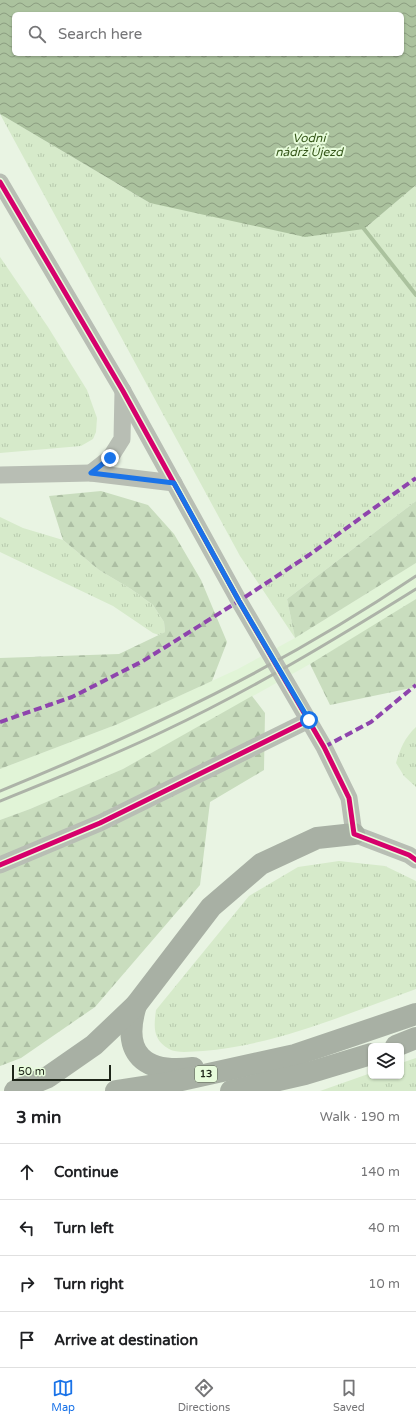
<!DOCTYPE html>
<html lang="en">
<head>
<meta charset="utf-8">
<style>
	body { margin:0; font-family:"Varela Round",sans-serif; background:#f2f2f2; color:#202124 }
	.controls { position:absolute; right:12px; bottom:12px; display:grid; overflow:hidden; border-radius:6px; box-shadow:0 1px 3px #0004 }
	.controls button { width:36px; height:36px; display:grid; place-items:center; padding:0; border:0; border-bottom:1px solid #e0e0e0; background:#fff; color:#202124; font:20px sans-serif }
	.scale { position:absolute; left:12px; bottom:10px; width:99px; box-sizing:border-box; padding-left:4px; border:2px solid #1e2519; border-top:0; font-size:11px; line-height:14px; white-space:nowrap; color:#1e2519; -webkit-text-stroke:3px #e7fcdb; paint-order:stroke }
	.stop { position:absolute; width:12px; height:12px; margin:-9px; border:3px solid #1a73e8; border-radius:50%; background:#fff }
	.stop.end { background:#1a73e8; border-color:#fff; box-shadow:0 1px 4px #0008 }
	.list { margin:0; padding:0; list-style:none }
	h2 { display:flex; justify-content:space-between; align-items:center; height:52px; margin:0; padding:0 16px; font-size:17px }
	h2 small { font-size:13px; font-weight:400; color:#757577 }
	.list li { display:grid; grid-template-columns:26px 1fr auto; gap:12px; align-items:center; box-sizing:border-box; height:56px; padding:0 16px; border-top:1px solid #e0e0e0 }
	.list b { display:block; font-size:15px; white-space:nowrap }
	.list em { font-size:13px; font-style:normal; color:#757577 }
	.icon { flex:none; width:22px; height:22px; fill:none; stroke:currentColor; stroke-width:2; stroke-linecap:round; stroke-linejoin:round }
	.map { position:relative; flex:none; width:416px; height:1091px; overflow:hidden }
	.search { position:absolute; background:#fff; box-shadow:0 1px 3px #0004; left:12px; right:12px; top:12px; height:44px; display:flex; align-items:center; gap:10px; box-sizing:border-box; padding:0 14px; border-radius:6px; color:#757577; font-size:15px }
	.sheet { height:276px; background:#fff }
	nav { display:flex; justify-content:space-around; align-items:center; box-sizing:border-box; height:56px; border-top:1px solid #e0e0e0; background:#fff; font-size:11px; color:#757577 }
	nav a { display:grid; justify-items:center; gap:2px }
	nav .on { color:#1a73e8 }
	.map>svg:first-child { display:block }
	.built { fill:#e1f4d7 }
	.grass { fill:url(#grass-tufts) }
	.forest { fill:url(#forest-firs) }
	.water { fill:url(#water-waves); fill-rule:evenodd }
	.lines { fill:none; stroke-linecap:round; stroke-linejoin:round }
	.stream { stroke:#abc29e; stroke-width:4 }
	.minor { stroke:#b8beb4; stroke-width:17 }
	.highway { stroke:#a8b0a4; stroke-width:22 }
	.rail { stroke:#adb3a8; stroke-width:3 }
	.quiet { stroke:#8e44ad; stroke-width:4; stroke-dasharray:8 4; stroke-linecap:butt }
	.cycleway-casing { stroke:#e7fcdb; stroke-width:8 }
	.cycleway { stroke:#d6006c; stroke-width:5 }
	.route { stroke:#1a73e8; stroke-width:5 }
	.labels { text-anchor:middle; dominant-baseline:central; stroke-width:4; stroke-linejoin:round; paint-order:stroke }
	.shield { fill:#e7fcdb; stroke:#5a6653; stroke-width:1 }
	.shield-label { font-size:10px; font-weight:bold; fill:#1e2519 }
	.water-label { font-size:12px; font-style:italic; fill:#335517; stroke:#e7fcdb }
</style>
</head>
<body>
<div class="map">
<svg width="416" height="1091" viewBox="0 0 416 1091">
	<defs>
		<pattern id="grass-tufts" width="24" height="20" patternUnits="userSpaceOnUse"><rect width="24" height="20" fill="#d6eaca"/><path d="M3 7l-1-3M5 7V3M7 7l1-3M15 17l-1-3M17 17v-4M19 17l1-3" fill="none" stroke="#b7c9ad"/></pattern>
		<pattern id="forest-firs" width="22" height="20" patternUnits="userSpaceOnUse"><rect width="22" height="20" fill="#c9ddbe"/><path d="M5 1l3.5 6h-7zM16 11l3.5 6h-7z" fill="#acbea3"/></pattern>
		<pattern id="water-waves" width="16" height="10" patternUnits="userSpaceOnUse"><rect width="16" height="10" fill="#abc29e"/><path d="M0 5q4-4 8 0t8 0" fill="none" stroke="#8b9d80"/></pattern>
	</defs>
	<rect width="100%" height="100%" fill="#e9f4e3"/>
	<polygon class="built" points="416,563 416,599 383,620 310,664 123,769 30,809 0,820 0,769 118,724 238,669 295,638"/>
	<g class="grass">
		<polygon points="0,114 150,203 364,229 416,185 416,501 287,599 295,638 240,556"/>
		<polygon points="0,257 48,327 87,390 97,418 96,432 93,439 81,446 0,453"/>
		<polygon points="0,517 23,528 63,540 99,570 131,589 153,605 164,622 165,632 159,635 153,633 113,606 0,552"/>
		<path d="M416,727v60l-12,-11 -8,-13c4,-14 9,-26 20,-36z"/>
		<path d="M339,861l46,5 31,15v108c-70,25 -139,56 -213,62 -10,0 -25,3 -34,-2 -17,-10 -15,-23 -13,-39l93,-114 49,-29z"/>
		<polygon points="416,1058 416,1091 320,1091 371,1073 371,1076 401,1076 401,1063"/>
	</g>
	<g class="forest">
		<polygon points="101,491 148,505 174,534 201,580 227,642 212,681 118,724 0,769 0,658 119,654 165,632 164,622 153,605 131,589 99,570 63,540 49,496"/>
		<polygon points="416,501 416,563 295,638 287,599"/>
		<polygon points="416,599 416,687 330,705 310,664"/>
		<polygon points="252,696 265,713 264,770 210,802 200,885 95,1007 21,1058 0,1066 0,820 30,809 123,769"/>
	</g>
	<path class="water" d="M0,0h416v185l-52,44 -59,8 -155,-34 -150,-89zM14,14h388v40h-388z"/>
	<g class="lines">
		<polyline class="stream" points="361,225 416,295"/>
		<g class="minor">
			<polyline points="0,182 123,391 239,601 324,747 349,798 354,834 409,855 416,860"/>
			<polyline points="123,391 122,439 110,458 91,473 174,483"/>
			<polyline points="0,475 91,473"/>
			<polyline points="0,865 100,823 309,720"/>
		</g>
		<g class="highway">
			<path d="M136,1005c-15,49 8,69 57,63"/>
			<polyline points="396,1046 416,1038"/>
			<polyline points="15,1091 48,1077 94,1045 136,1005 211,907 261,864 317,838 354,834"/>
			<polyline points="116,1091 168,1083 295,1055 416,1014"/>
			<polyline points="231,1091 305,1074 371,1054"/>
		</g>
		<g class="rail">
			<path d="M0,791c145,-59 286,-127 416,-215"/>
			<path d="M0,801c55,-22 110,-44 164,-70 87,-41 170,-91 252,-142"/>
		</g>
		<g class="quiet">
			<polyline points="0,722 72,697 143,661 239,601 309,555 416,478"/>
			<polyline points="324,747 371,722 416,685"/>
		</g>
		<g class="cycleway-casing">
			<g id="cycleway">
				<polyline points="0,182 123,391 239,601 324,747 349,798 354,834 409,855 416,860"/>
				<polyline points="0,865 100,823 309,720"/>
			</g>
		</g>
		<use href="#cycleway" class="cycleway"/>
	</g>
	<g class="lines">
		<polyline class="route" points="110,458 91,473 174,483 239,601 309,720"/>
	</g>
	<g class="labels">
		<rect class="shield" x="195" y="1066" width="22" height="16" rx="3"/>
		<g class="shield-label">
			<text x="206" y="1074">13</text>
		</g>
		<g class="water-label">
			<text x="309" y="138">Vodní<tspan x="309" dy="14">nádrž Újezd</tspan></text>
		</g>
	</g>
</svg>
<div class="controls">
<button><svg class="icon" aria-label="layers" viewBox="0 0 24 24"><path d="M12 4l9 5-9 5-9-5zM3 14l9 5 9-5"/></svg></button>
</div>
<div class="scale">50 m</div>
<div class="stop" style="left:309px;top:720px"></div>
<div class="stop end" style="left:110px;top:458px"></div>
<div class="search"><svg class="icon" aria-label="search" viewBox="0 0 24 24"><circle cx="10" cy="10" r="6"/><path d="M15 15l6 6"/></svg>Search here</div>
</div>
<section class="sheet">
<h2>3 min<small>Walk · 190 m</small></h2>
<ul class="list">
<li><svg class="icon" aria-label="ahead" viewBox="0 0 24 24"><path d="M12 20V5M6 11l6-6 6 6"/></svg><div><b>Continue</b></div><em>140 m</em></li>
<li><svg class="icon" aria-label="left" viewBox="0 0 24 24"><path d="M17 20v-9H6M10 6l-5 5 5 5"/></svg><div><b>Turn left</b></div><em>40 m</em></li>
<li><svg class="icon" aria-label="right" viewBox="0 0 24 24"><path d="M7 20v-9h11M14 6l5 5-5 5"/></svg><div><b>Turn right</b></div><em>10 m</em></li>
<li><svg class="icon" aria-label="arrive" viewBox="0 0 24 24"><path d="M6 21V4h12l-3 4 3 4H6"/></svg><div><b>Arrive at destination</b></div></li>
</ul>
</section>
<nav>
<a class="on"><svg class="icon" aria-label="map" viewBox="0 0 24 24"><path d="M3 6l6-2 6 2 6-2v14l-6 2-6-2-6 2zM9 4v14M15 6v14"/></svg>Map</a>
<a><svg class="icon" aria-label="directions" viewBox="0 0 24 24"><path d="M12 3l9 9-9 9-9-9zM9 14v-3h6M13 9l2 2-2 2"/></svg>Directions</a>
<a><svg class="icon" aria-label="saved" viewBox="0 0 24 24"><path d="M7 4h10v16l-5-4-5 4z"/></svg>Saved</a>
</nav>
</body>
</html>
